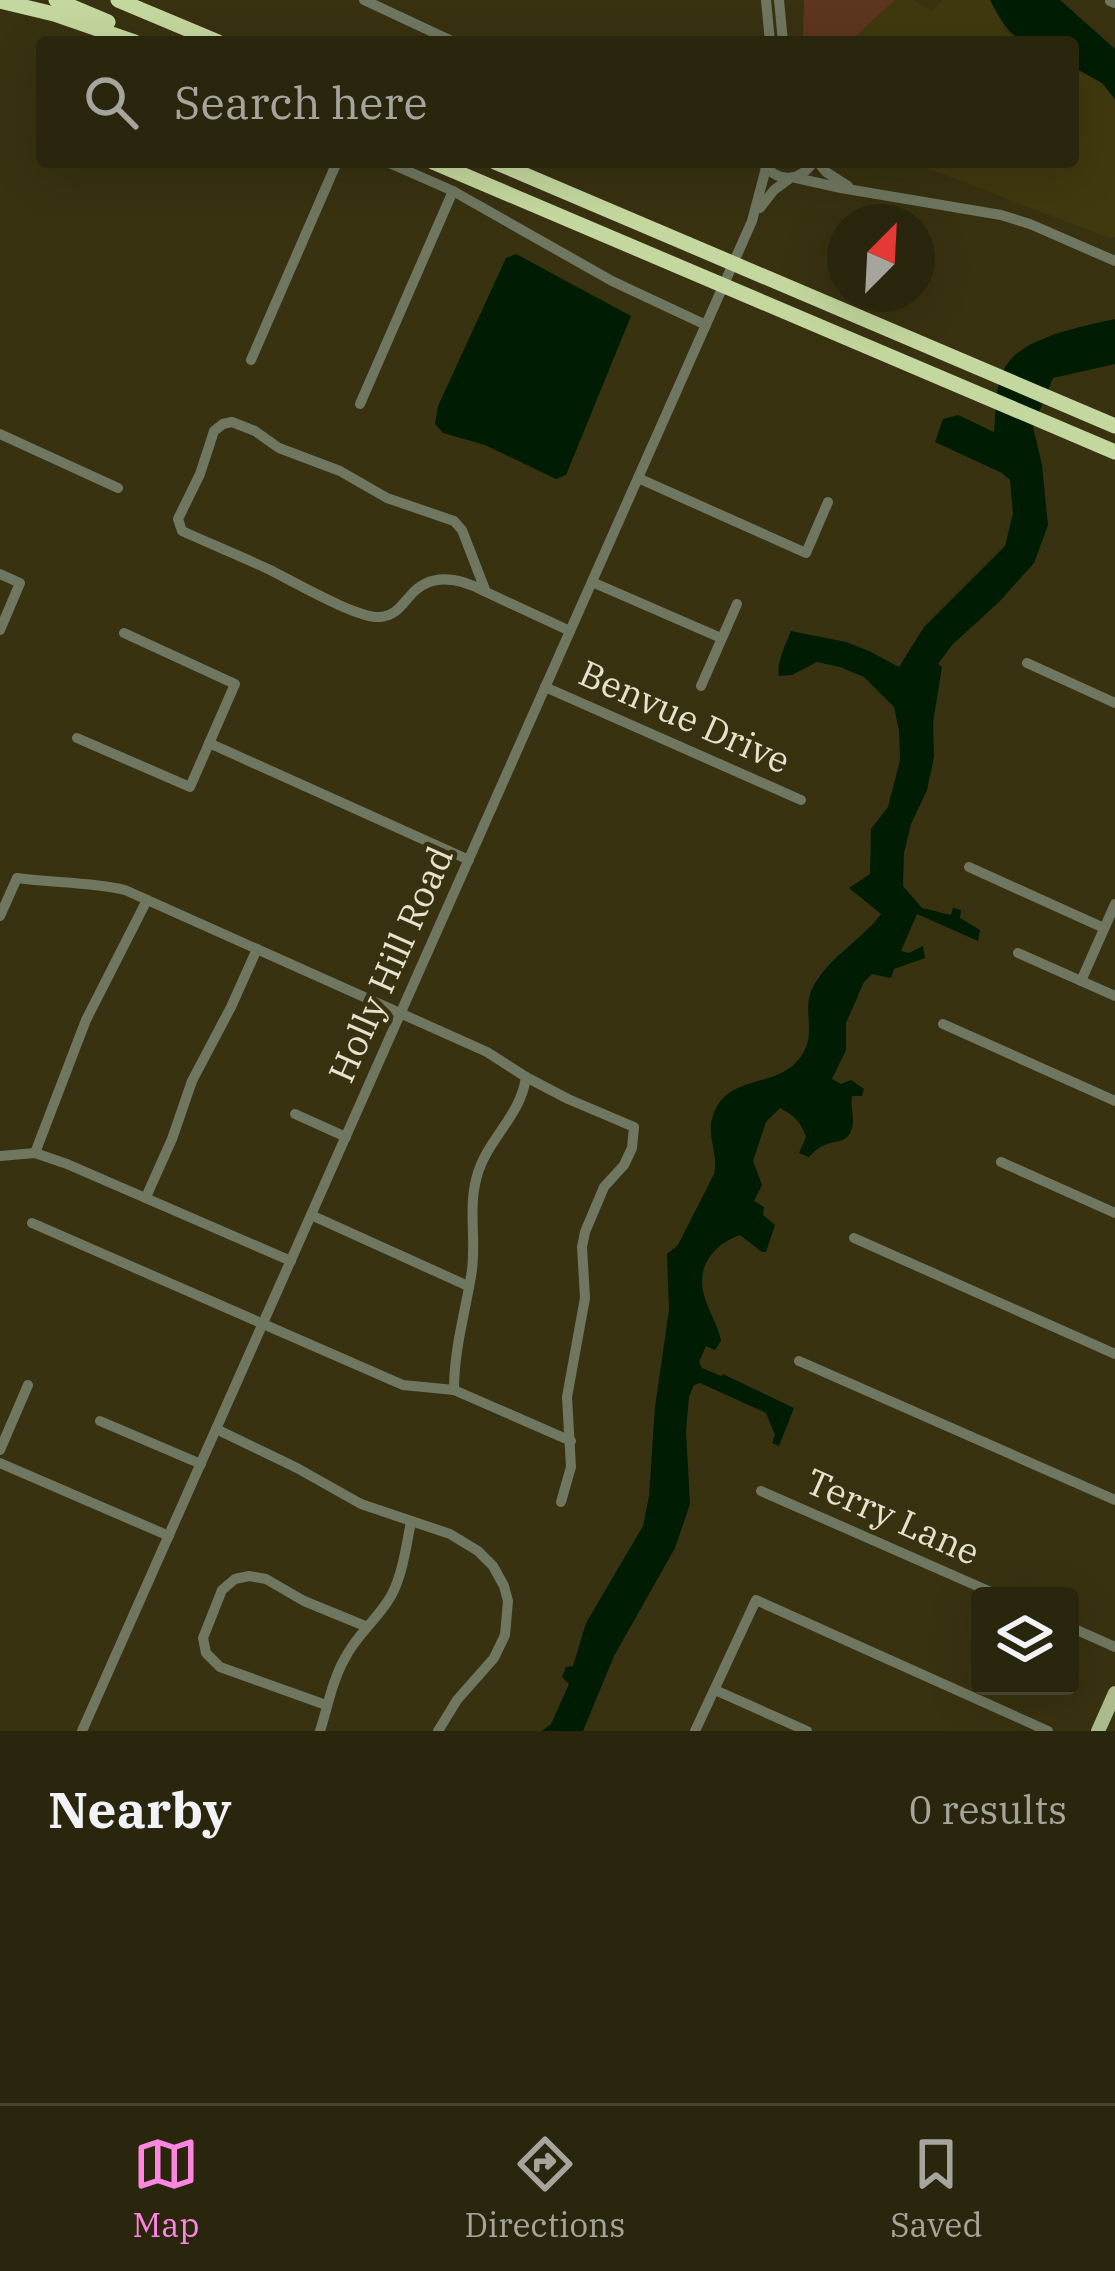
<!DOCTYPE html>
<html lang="en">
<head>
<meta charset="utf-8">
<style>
	body { margin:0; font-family:"IBM Plex Serif",serif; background:#36321b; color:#f1f3f6 }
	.controls { position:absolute; right:36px; bottom:36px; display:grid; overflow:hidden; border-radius:12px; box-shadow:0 12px 48px #0002 }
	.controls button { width:108px; height:108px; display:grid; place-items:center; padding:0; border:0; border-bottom:3px solid #46432e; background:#2a260d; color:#f1f3f6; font:60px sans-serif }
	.compass { position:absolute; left:827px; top:204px; width:108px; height:108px; border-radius:50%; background:#2a260d; box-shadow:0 12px 48px #0002; rotate:24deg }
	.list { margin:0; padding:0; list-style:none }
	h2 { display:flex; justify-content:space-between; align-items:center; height:156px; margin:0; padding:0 48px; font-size:51px }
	h2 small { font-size:39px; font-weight:400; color:#a5a59d }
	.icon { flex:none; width:66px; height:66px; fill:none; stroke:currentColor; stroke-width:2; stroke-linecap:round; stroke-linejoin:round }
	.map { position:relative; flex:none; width:1115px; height:1731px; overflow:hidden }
	.search { position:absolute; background:#2a260d; box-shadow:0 12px 48px #0002; left:36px; right:36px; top:36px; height:132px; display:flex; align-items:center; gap:30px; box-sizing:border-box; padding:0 42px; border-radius:12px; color:#a5a59d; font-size:45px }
	.sheet { height:372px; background:#2a260d }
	nav { display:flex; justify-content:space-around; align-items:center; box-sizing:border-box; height:168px; border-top:3px solid #46432e; background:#2a260d; font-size:33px; color:#a5a59d }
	nav a { display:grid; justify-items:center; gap:6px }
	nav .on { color:#fe86e0 }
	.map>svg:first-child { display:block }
	.built { fill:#40380e }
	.green { fill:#5d361f }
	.water { fill:#001d03 }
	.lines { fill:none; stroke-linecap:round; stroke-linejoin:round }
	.minor { stroke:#6f7760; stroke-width:10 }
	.major { stroke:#acbc8d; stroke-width:14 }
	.highway { stroke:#c4d79e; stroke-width:15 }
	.labels { text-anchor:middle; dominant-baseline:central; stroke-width:9; stroke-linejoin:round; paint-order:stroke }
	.street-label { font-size:36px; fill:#e6e2d0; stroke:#383211 }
</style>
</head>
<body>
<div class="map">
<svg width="1115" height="1731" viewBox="0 0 1115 1731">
	<rect width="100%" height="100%" fill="#383211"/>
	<g class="built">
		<polygon points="895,0 913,0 932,11 942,0 990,0 1006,32 1026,42 849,42"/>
		<polygon points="1073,67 1102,83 1115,100 1115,237 1109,238 911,162 1073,162"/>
	</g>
	<polygon class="green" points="804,0 895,0 849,42 803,42"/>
	<g class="water">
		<path d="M990,0h70l55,49v50l-13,-16 -29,-16v-25c-53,0 -57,7 -83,-42z"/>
		<polygon points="516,254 631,316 566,475 556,479 485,445 443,433 435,424 438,406 506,258"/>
		<path d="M1115,319v45l-62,14 -20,49 9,38 6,60 -14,38 -35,39 -47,43 -14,19 4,3 -9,56 1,34 -7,33 -16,34 -7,29 -1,33 19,22 29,7 2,-7 8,2 -1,8 20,12 -2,11 -61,-27 -16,37 8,2 14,-7 2,12 -31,11 -3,9 -19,-4 -8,8 -18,41v27l-14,29 9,5 10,-4 13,9 -2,7h-10c-2,12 3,22 0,32 -4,15 -14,12 -25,16 -8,3 -12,7 -18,13l-10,-4 7,-16c-5,-15 -12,-22 -26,-29l-14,14 -13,39 9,24 -8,16 10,6 -1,8 12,10 -9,27h-4l-22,-17c-25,9 -44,30 -36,60 4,16 14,29 17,46l-6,9 -9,-4 -7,16 3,6 19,8 2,-2 71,34 -15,38 -7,-3 3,-8 -9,-22 -66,-30 -6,2 -5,12 -3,34 4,73 -15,44 -61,108 -31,75h-41l9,-7 18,-40 -7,-7 4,-10 7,-1 13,-43 57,-97 6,-30 6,-89 14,-97 -2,-56 11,-9 36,-71c5,-18 -7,-37 -2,-55 13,-47 63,-29 87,-60 20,-25 2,-47 13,-70 16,-32 49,-48 69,-75l-32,-26 21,-14 1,-45 17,-22 12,-47 -1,-29 -5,-24 -30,-30 -24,-10 -23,-5 -25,13 -13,1c-3,-13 7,-32 12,-45l55,11 23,9 30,16 25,-40 81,-81 8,-33 -3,-33 -8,-7 -67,-31 8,-23 15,-4 36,17c2,-22 1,-46 11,-65 17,-30 79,-41 110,-48z"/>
	</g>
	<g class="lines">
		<g class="minor">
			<polyline points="364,0 454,42"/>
			<polyline points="766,0 770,42"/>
			<polyline points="779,0 783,42"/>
			<polyline points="1110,1 1115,3"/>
			<polyline points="387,162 453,191 612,281 706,325"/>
			<polyline points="818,162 826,172 848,186"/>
			<path d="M764,165c15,18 36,17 49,-3"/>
			<polyline points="796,178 841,188 1001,215 1030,224 1115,261"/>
			<polyline points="760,208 774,190 789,179"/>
			<polyline points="251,360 337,162"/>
			<polyline points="360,404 453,191"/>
			<polyline points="0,434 118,488"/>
			<polyline points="638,478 806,553 828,502"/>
			<polyline points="0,574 20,583 0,630"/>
			<polyline points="592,582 721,638"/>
			<path d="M486,592c-26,-14 -55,-21 -76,4 -9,10 -15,20 -30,21 -23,2 -89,-37 -112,-48 -28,-13 -57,-25 -86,-38l-4,-12 22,-45 14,-43 9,-7 9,-2 23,9 24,17 61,23 47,27 67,23 8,9 24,62 84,39"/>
			<polyline points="1027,663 1115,703"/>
			<polyline points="701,686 737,604"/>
			<polyline points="545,687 801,800"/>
			<polyline points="77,738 190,787 235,684 124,633"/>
			<polyline points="209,743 469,860"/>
			<polyline points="969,867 1104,928"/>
			<path d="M0,916l17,-38c36,5 73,4 108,12l362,162 39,25 42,22 66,28 -2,21 -8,17 -20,22 -19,45 -3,15 3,51 -18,99 4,70 -10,35"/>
			<polyline points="1018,953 1115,996"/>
			<polyline points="1081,981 1115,904"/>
			<polyline points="943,1024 1115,1101"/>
			<polyline points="295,1114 346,1137"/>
			<polyline points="35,1153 86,1020 147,900"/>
			<polyline points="0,1156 35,1153 67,1164 291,1261"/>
			<polyline points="1001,1162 1115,1213"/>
			<polyline points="146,1197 172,1139 192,1081 231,1007 257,949"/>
			<polyline points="311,1215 468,1286"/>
			<polyline points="32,1223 403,1385 454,1390 571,1441"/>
			<polyline points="854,1238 1115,1354"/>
			<polyline points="799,1361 1115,1500"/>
			<path d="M454,1390c0,-42 12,-80 18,-120 4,-32 -4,-63 5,-94 10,-37 44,-60 49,-99"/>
			<polyline points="100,1421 201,1464"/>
			<polyline points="216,1429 297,1468 361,1504 450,1534 478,1551 493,1566 504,1586 508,1601 505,1635 494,1658 457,1700 438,1731"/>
			<polyline points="0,1450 28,1385"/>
			<polyline points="0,1463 169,1536"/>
			<polyline points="761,1491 1000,1596"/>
			<polyline points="1070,1627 1115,1647"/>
			<polyline points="715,1690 807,1731"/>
			<polyline points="326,1705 220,1667 206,1653 203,1638 222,1590 235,1579 249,1576 266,1579 304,1601 365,1626"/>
			<polyline points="82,1731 752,221 766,168"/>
			<path d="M320,1731c8,-25 12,-50 25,-73 12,-24 33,-39 46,-62 12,-22 15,-50 20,-74"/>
			<polyline points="695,1731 756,1600 1048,1731"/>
		</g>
		<polyline class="major" points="1098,1731 1115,1693"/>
		<g class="highway">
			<polyline points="56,0 108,22"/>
			<polyline points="118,0 218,42"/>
			<polyline points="0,1 54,14 135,42"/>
			<polyline points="433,162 1115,452"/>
			<polyline points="495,162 1115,426"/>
		</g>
	</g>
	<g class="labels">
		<g class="street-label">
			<text transform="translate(685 716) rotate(24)">Benvue Drive</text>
			<text transform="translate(390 964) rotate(-66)">Holly Hill Road</text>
			<text transform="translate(893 1516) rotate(24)">Terry Lane</text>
		</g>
	</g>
</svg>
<div class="controls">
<button><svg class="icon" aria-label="layers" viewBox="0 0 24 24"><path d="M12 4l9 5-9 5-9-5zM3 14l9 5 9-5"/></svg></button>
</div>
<svg class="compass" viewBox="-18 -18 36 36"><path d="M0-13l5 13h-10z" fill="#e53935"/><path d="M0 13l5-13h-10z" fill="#a5a59d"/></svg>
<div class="search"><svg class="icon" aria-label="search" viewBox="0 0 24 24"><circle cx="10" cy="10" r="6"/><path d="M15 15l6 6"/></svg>Search here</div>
</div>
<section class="sheet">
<h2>Nearby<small>0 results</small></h2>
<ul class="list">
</ul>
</section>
<nav>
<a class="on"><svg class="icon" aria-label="map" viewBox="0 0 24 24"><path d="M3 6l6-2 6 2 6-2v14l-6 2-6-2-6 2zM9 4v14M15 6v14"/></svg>Map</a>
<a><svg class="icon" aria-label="directions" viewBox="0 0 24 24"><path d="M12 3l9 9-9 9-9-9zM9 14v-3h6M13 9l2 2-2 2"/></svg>Directions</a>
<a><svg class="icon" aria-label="saved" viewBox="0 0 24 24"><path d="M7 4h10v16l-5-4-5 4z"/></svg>Saved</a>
</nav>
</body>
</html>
